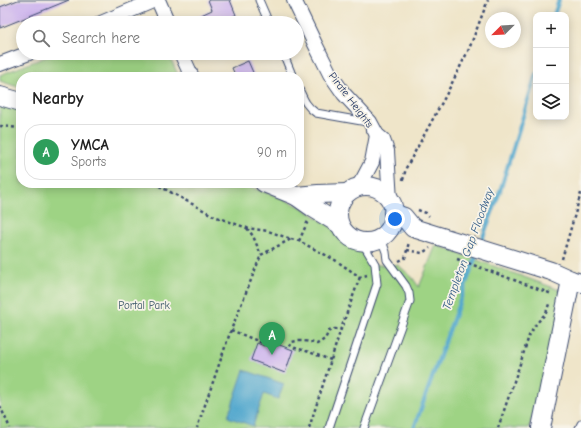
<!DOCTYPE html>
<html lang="en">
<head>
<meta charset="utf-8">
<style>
	body { margin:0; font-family:"Comic Neue",sans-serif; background:#f2f2f2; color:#222 }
	.controls { position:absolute; right:12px; top:12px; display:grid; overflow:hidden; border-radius:8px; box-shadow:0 2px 10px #0003 }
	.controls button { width:36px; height:36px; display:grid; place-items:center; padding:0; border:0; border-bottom:1px solid #e0e0e0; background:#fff; color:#222; font:20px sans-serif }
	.compass { position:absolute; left:485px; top:12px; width:36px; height:36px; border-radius:50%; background:#fff; box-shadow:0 2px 10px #0003; rotate:246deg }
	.you { position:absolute; left:395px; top:219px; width:14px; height:14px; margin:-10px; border:3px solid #fff; border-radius:50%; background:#1a73e8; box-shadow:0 0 0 6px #1a73e833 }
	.badge { display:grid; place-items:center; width:26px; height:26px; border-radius:50%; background:#db2777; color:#fff; font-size:13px; font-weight:700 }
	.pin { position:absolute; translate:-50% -33px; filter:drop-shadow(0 1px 2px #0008) }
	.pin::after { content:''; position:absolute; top:21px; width:14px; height:12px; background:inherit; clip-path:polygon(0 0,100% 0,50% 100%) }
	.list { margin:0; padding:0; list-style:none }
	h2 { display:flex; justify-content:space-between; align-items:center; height:52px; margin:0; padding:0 16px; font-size:17px }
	h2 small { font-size:13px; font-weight:400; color:#767676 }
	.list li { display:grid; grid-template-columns:26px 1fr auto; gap:12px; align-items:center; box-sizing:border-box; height:56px; margin:0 8px 8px; padding:0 8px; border:1px solid #e0e0e0; border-radius:16px }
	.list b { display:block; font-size:15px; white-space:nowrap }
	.list p { margin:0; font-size:13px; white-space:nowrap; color:#767676 }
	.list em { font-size:13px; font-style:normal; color:#767676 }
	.icon { flex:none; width:22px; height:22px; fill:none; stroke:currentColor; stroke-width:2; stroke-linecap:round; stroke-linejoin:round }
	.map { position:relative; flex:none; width:581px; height:428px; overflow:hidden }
	.search { position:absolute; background:#fff; box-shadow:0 2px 10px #0003; left:16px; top:16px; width:288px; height:44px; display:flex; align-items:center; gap:10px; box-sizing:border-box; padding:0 14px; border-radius:22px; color:#767676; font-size:15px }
	.panel { position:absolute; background:#fff; box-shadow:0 2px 10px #0003; left:16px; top:72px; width:288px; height:116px; border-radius:16px }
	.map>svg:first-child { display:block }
	.green { fill:#9ed384; stroke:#5c8171 }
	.water { fill:#52a8ce; stroke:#366c96 }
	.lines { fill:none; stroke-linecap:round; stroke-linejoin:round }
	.stream { stroke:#52a8ce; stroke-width:4 }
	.building { fill:#cab0ee }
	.service-casing { stroke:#3b4a6e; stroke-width:9 }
	.minor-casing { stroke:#3b4a6e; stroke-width:16 }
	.tertiary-casing { stroke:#3b4a6e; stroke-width:20 }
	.path { stroke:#3b4a6e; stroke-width:2.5; stroke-dasharray:3 3; stroke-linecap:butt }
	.service { stroke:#fff; stroke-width:7 }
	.minor { stroke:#fff; stroke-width:14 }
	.tertiary { stroke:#fff; stroke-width:18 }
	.labels { text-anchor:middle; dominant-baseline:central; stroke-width:3.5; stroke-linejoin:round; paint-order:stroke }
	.street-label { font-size:11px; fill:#1b2f5e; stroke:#f7f3e8 }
	.park-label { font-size:11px; fill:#3c5868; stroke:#f7f3e8 }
	.water-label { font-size:12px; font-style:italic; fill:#2e5985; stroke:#f7f3e8 }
</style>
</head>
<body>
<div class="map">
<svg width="581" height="428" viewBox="0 0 581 428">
	<rect width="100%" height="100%" fill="#f7f3e8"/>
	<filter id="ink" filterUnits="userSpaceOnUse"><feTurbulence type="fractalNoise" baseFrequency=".025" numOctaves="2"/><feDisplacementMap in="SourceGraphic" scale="8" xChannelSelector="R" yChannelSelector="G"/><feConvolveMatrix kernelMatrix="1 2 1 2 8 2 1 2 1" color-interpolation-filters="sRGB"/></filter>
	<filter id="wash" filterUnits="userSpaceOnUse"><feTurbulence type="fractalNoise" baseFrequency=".012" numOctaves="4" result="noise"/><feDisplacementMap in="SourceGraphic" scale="16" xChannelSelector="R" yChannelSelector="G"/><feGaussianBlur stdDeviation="0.9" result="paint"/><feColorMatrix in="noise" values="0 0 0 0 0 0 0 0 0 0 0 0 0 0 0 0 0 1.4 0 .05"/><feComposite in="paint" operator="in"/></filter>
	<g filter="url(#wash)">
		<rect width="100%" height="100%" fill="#efe5c9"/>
		<g class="green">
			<polygon points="56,53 168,53 179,77 21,77 21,88 0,81 0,75"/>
			<polygon points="0,104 21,110 21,183 237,183 271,194 301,207 334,229 341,239 350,245 361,250 365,257 372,265 398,265 412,277 419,287 436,245 568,293 529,428 0,428"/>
		</g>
		<polygon class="water" points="244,370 284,384 278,399 264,394 253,426 228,417"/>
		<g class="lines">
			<g class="stream">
				<polyline points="554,15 559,0"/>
				<polyline points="480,245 500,191 536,74"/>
				<polyline points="414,428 477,253"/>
			</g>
		</g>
		<g id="blocks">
			<g class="building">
				<polygon points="18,0 69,0 0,28 0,7"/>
				<polygon points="208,0 230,0 236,15 217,23 184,23 212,10"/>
				<polygon points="248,61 255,77 236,77 232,68"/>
				<polygon points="266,340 293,350 285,373 251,360 257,343 264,346"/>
			</g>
		</g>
	</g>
	<g filter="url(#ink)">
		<use href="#blocks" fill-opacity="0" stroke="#3b4a6e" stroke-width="1"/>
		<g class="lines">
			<g class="service-casing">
				<g id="service">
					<polyline points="259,0 269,23"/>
					<polyline points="283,53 293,77"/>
					<path d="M299,89c5,11 7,17 17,24l51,9"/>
					<polyline points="329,428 377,284 375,264 362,242"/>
					<polyline points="364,428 410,301 409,293 406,286 387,260 386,252 381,238"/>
					<polyline points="579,428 581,424"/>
				</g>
			</g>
			<g class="minor-casing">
				<g id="minor">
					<polyline points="158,0 168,23"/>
					<polyline points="294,0 315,44 330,74 344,94 370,122 377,135 383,140 387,151 390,201"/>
					<polyline points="101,23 155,0"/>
					<polyline points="181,53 192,77"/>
					<polyline points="0,64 29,53"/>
					<polyline points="357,188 363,179 372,162 377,135"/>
				</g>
			</g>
			<g class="tertiary-casing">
				<g id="tertiary">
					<polyline points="0,96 21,102"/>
					<polyline points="264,183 296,196 313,208 339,224"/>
					<circle cx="366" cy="214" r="28"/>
					<polyline points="296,196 318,194 347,193"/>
					<polyline points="393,213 404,217 413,228 551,271 571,280"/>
					<polyline points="541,428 571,280 581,283"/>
				</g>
			</g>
			<g class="path">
				<polyline points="0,126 21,128"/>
				<polyline points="403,180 406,168 445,97 469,49 488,0"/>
				<polyline points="154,183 214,216 247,228 268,231 291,239 261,255 231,330 197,428"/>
				<polyline points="418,210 426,213 429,216"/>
				<polyline points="247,228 253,236 261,255"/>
				<polyline points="291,239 299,241 335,260 360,277 367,275"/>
				<polyline points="299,241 308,221"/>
				<polyline points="407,250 422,253 430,248"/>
				<polyline points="457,259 552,294"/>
				<polyline points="562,259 581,193"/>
				<polyline points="399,261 405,258 409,242"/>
				<polyline points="231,330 265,344"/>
				<path d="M331,360l-28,-10 -8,-2 -5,-3 2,-3c9,-2 16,-1 25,2l8,-5 4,-8 6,-2h6"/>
				<polyline points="0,406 10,428"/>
				<polyline points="309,428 341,329 360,277"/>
				<polyline points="498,428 522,358 529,336 536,324 546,313 549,304"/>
			</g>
			<use href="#service" class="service"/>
			<use href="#minor" class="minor"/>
			<use href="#tertiary" class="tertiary"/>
		</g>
	</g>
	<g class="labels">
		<g class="street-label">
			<text transform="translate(351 100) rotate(53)">Pirate Heights</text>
		</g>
		<g class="park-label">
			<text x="144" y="305">Portal Park</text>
		</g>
		<g class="water-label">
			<text transform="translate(468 249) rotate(-70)">Templeton Gap Floodway</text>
		</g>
	</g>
</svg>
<div class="controls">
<button>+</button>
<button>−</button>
<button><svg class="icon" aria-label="layers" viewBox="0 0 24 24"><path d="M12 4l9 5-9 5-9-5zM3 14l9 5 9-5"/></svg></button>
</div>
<svg class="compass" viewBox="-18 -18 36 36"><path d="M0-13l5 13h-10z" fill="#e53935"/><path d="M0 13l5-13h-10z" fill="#767676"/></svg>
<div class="you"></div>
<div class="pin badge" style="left:272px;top:355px;background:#2e9e5b">A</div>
<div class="search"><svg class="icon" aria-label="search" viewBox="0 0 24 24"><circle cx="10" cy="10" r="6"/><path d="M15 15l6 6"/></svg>Search here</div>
<section class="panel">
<h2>Nearby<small></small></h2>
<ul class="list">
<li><span class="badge" style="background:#2e9e5b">A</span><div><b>YMCA</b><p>Sports</p></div><em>90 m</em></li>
</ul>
</section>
</div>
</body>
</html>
